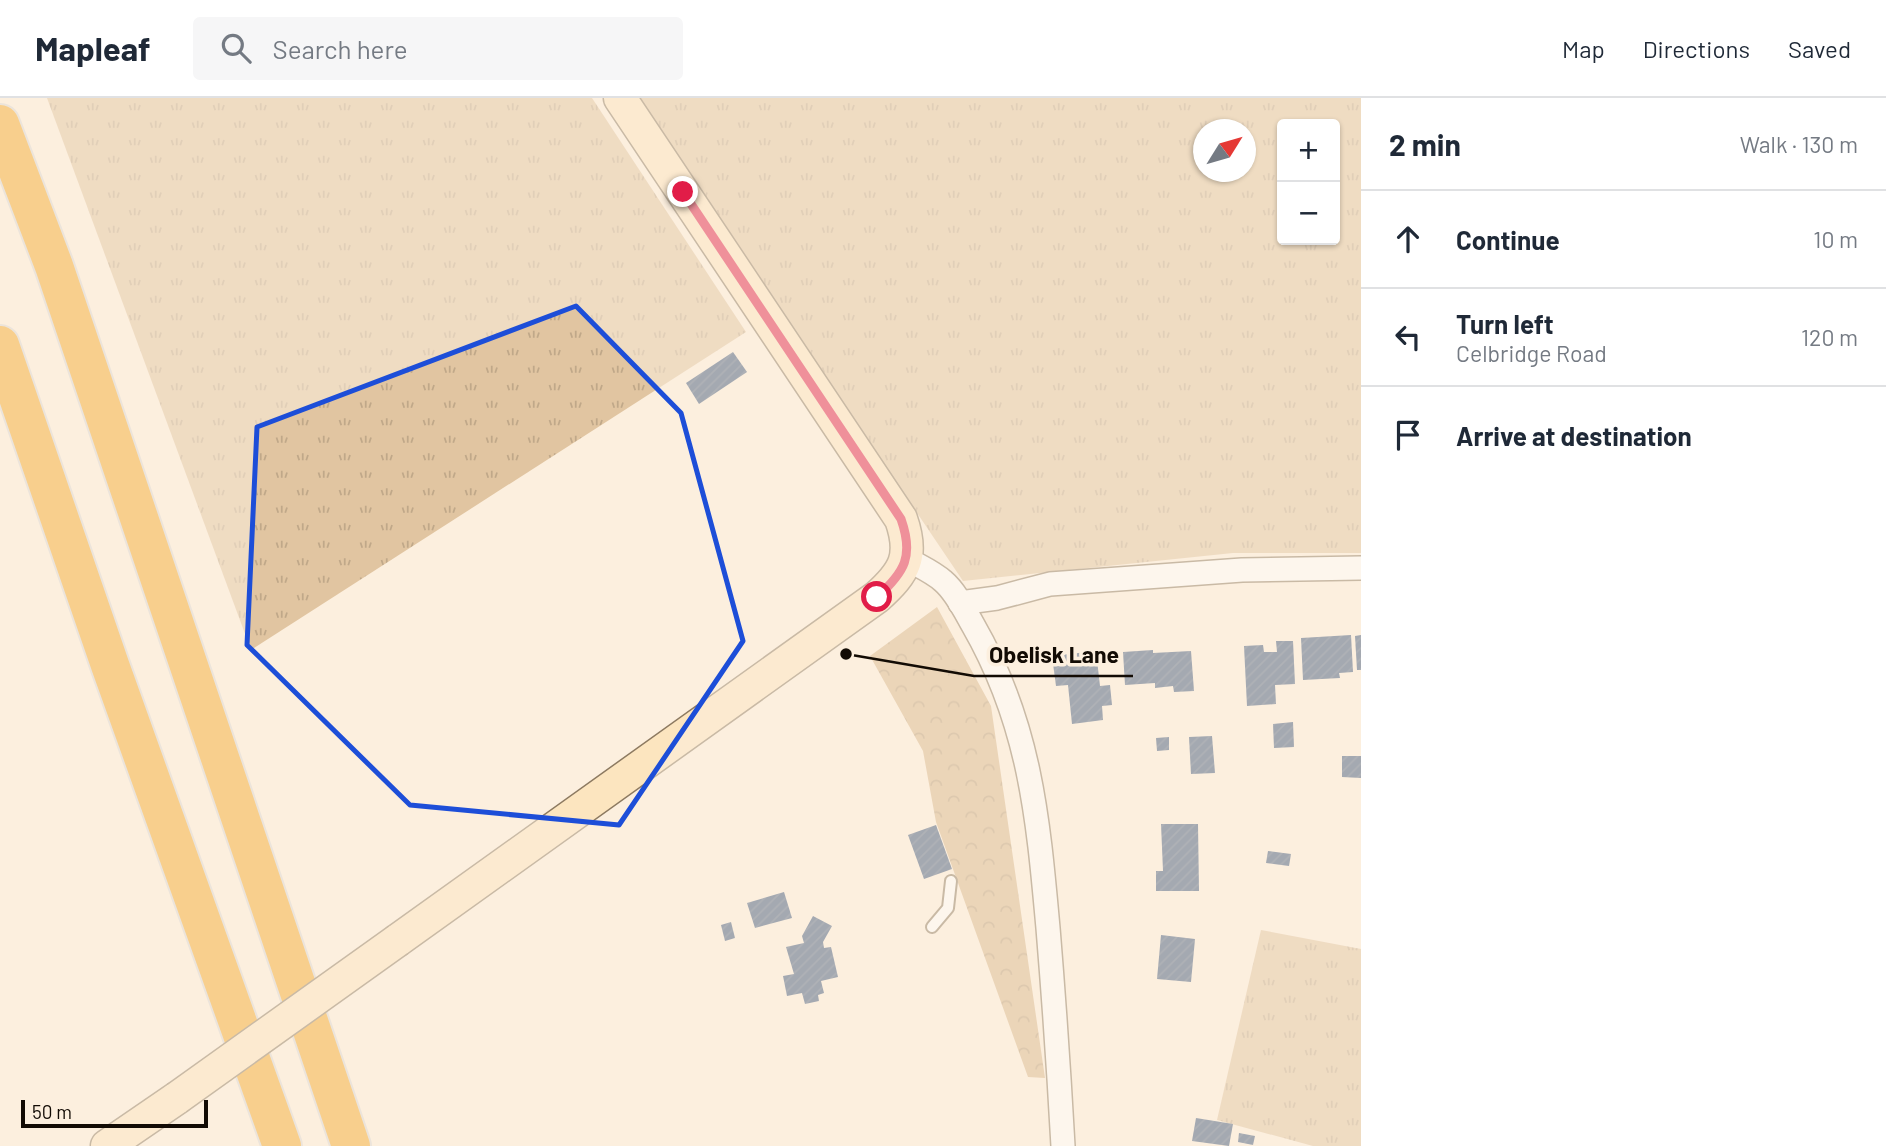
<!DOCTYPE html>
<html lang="en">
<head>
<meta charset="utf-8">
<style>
	body { margin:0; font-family:Barlow,sans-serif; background:#f6f6f7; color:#1f2937 }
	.controls { position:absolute; right:21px; top:21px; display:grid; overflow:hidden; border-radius:7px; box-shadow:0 2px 5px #0004 }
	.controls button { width:63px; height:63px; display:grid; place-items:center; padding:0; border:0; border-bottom:2px solid #e0e1e3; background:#fff; color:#1f2937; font:35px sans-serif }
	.compass { position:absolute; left:1193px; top:21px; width:63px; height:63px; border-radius:50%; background:#fff; box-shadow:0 2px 5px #0004; rotate:53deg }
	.scale { position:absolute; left:21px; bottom:18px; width:187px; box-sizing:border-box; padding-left:7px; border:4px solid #120b04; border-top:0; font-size:19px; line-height:24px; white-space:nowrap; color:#120b04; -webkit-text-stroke:5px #fcefde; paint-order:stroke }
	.stop { position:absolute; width:21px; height:21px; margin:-16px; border:5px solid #e11d48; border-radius:50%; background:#fff }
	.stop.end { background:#e11d48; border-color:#fff; box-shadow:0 2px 7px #0008 }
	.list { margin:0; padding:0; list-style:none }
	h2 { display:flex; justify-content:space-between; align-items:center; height:91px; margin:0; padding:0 28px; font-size:30px }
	h2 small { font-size:23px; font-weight:400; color:#747a83 }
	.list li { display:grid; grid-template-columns:46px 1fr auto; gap:21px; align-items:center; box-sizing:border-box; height:98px; padding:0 28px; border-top:2px solid #e0e1e3 }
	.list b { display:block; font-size:26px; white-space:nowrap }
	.list p { margin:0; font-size:23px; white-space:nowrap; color:#747a83 }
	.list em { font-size:23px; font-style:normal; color:#747a83 }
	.icon { flex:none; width:38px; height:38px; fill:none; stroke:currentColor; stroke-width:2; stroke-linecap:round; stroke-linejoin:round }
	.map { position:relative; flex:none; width:1361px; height:1048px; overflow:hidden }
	header { display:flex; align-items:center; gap:42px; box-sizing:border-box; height:98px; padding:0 35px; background:#fff; border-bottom:2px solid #e0e1e3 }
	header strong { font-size:33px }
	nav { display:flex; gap:38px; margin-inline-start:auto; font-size:24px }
	.search { width:490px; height:63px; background:#f6f6f7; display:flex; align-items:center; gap:18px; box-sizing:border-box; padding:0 24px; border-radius:7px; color:#747a83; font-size:26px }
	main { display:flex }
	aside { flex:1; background:#fff }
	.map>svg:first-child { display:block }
	.grass { fill:url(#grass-tufts); fill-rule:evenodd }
	.forest { fill:url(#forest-crowns) }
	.building { fill:url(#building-hatch) }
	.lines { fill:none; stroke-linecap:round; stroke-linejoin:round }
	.lane-casing { stroke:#8d7a61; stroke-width:14 }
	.street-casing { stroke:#8d7a61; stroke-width:26 }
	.secondary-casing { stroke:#8d7a61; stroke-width:35 }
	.highway-casing { stroke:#d9d8d7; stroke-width:42 }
	.lane { stroke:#fff; stroke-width:10 }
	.street { stroke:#fff; stroke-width:23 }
	.secondary { stroke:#fce5bf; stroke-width:32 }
	.highway { stroke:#f4a92a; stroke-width:38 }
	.secondary-bridge-casing { stroke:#8d7a61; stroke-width:35; stroke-linecap:butt }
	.secondary-bridge { stroke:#fce5bf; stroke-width:32 }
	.route { stroke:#e11d48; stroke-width:9 }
	.marked { fill:none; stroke:#1d4ed8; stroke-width:5; stroke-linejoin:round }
	.leader { fill:none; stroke:#120b04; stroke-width:2.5 }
	.callout-dot { fill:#120b04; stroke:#fcefde; stroke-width:2.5 }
	.callout-label { font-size:23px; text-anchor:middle; font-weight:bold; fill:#120b04; stroke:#fcefde; stroke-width:7; stroke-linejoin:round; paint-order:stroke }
</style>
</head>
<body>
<header>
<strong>Mapleaf</strong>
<div class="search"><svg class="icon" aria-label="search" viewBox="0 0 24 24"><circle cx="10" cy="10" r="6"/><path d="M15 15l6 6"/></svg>Search here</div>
<nav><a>Map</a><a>Directions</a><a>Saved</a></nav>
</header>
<main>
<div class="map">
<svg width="1361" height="1048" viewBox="0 0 1361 1048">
	<defs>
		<pattern id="grass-tufts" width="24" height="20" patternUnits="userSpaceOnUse" patternTransform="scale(1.75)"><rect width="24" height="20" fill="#e1c5a1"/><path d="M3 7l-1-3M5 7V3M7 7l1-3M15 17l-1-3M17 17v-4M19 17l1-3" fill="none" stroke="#c0a889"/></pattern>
		<pattern id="forest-crowns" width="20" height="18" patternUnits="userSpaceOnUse" patternTransform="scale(1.75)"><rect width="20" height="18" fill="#d8b68a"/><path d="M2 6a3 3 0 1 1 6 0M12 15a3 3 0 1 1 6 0" fill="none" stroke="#b89b75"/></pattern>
		<pattern id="building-hatch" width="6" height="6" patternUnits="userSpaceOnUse" patternTransform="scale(1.75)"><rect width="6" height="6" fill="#3a547a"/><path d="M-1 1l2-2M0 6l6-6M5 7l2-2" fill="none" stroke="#536886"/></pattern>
	</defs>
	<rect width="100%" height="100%" fill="#fcefde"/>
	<g class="grass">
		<polygon points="47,0 592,0 746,234 251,552"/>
		<path d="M637,0h724v455h-128l-270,28zM1282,26h53v116h-53zM1204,32h42v42h-42z"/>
		<polygon points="1261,832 1361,851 1361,1048 1313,1048 1217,1022"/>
	</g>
	<polygon class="forest" points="937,509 991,608 1045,980 1028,979 936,724 923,653 870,558"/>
	<g class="building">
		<polygon points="733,254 747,274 699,306 686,285"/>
		<polygon points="1351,537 1353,574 1339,575 1340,580 1303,582 1301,540"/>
		<polygon points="1361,537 1361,572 1357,572 1355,538"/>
		<polygon points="1276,543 1293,543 1295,586 1275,587 1276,606 1247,608 1244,548 1263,547 1264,554 1277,554"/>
		<polygon points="1153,552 1153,555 1191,553 1194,593 1174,594 1173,588 1155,590 1155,585 1125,587 1123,554"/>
		<polygon points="1096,553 1100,588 1110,587 1112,607 1102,608 1103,622 1072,626 1068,587 1056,588 1052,558"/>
		<polygon points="1293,624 1294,649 1274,650 1273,626"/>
		<polygon points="1212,638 1215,675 1191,676 1189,639"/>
		<polygon points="1169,639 1169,652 1157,653 1156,640"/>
		<polygon points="1342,658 1361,658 1361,680 1342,679"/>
		<polygon points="1161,726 1198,726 1199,793 1156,793 1156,773 1163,773"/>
		<polygon points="936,727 952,771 924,781 908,737"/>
		<polygon points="1268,753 1291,756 1289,768 1266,765"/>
		<polygon points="784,794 792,820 755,830 747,805"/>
		<polygon points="813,818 832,828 823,844 824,850 831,849 838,879 821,883 824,895 818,897 819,903 805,906 802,895 787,898 783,878 794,876 786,849 804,845 802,838"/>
		<polygon points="731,824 735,840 725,843 721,827"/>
		<polygon points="1161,837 1195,841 1191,884 1157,881"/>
		<polygon points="1196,1020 1233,1026 1229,1048 1192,1043"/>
		<polygon points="1239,1035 1255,1038 1253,1047 1238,1044"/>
	</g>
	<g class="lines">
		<g class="lane-casing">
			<polyline id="lane" points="932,829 948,810 951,783"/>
		</g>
		<g class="street-casing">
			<g id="street">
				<path d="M907,461c12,7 26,13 36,22 13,11 22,30 30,44 57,99 65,192 75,303 6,73 11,145 15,218"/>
				<polyline points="960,505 997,500 1050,486 1242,472 1361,470"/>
			</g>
		</g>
		<g class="secondary-casing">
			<g id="secondary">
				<path d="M398,842l479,-343c28,-25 37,-41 24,-78l-281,-421"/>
				<polyline points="107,1048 177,1000"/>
			</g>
		</g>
		<g class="highway-casing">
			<g id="highway">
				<polyline points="0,26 54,168 351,1048"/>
				<polyline points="0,247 110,567 282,1048"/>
			</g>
		</g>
		<use href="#lane" class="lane"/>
		<use href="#street" class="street"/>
		<use href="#secondary" class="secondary"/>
		<use href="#highway" class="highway"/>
		<g class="secondary-bridge-casing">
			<polyline id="secondary-bridge" points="177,1000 398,842"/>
		</g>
		<use href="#secondary-bridge" class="secondary-bridge"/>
	</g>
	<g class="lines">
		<path class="route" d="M683,94l218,327c13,37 4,53 -24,78"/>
	</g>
	<path d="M0 0H1361V1048H0ZM576,208l105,107 62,228 -124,184 -209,-20 -163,-160 10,-218z" fill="#fcefde" fill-opacity=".55" fill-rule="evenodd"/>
	<path class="marked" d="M576,208l105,107 62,228 -124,184 -209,-20 -163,-160 10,-218z"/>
	<path class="leader" d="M846 556L974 578H1133"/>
	<circle class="callout-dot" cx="846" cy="556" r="7"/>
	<g class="callout-label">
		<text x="1054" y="565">Obelisk Lane</text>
	</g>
</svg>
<div class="controls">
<button>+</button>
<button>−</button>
</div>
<svg class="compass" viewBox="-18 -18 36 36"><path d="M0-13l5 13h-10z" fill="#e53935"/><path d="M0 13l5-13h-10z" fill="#747a83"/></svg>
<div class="scale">50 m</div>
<div class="stop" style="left:877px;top:499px"></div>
<div class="stop end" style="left:683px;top:94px"></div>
</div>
<aside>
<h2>2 min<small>Walk · 130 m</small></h2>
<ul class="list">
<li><svg class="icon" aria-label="ahead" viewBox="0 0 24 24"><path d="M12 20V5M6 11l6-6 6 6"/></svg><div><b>Continue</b></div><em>10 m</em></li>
<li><svg class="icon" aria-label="left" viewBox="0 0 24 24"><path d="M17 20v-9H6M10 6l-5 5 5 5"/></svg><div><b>Turn left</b><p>Celbridge Road</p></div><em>120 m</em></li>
<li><svg class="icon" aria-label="arrive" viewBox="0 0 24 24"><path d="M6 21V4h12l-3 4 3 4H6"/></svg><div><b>Arrive at destination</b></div></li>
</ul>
</aside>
</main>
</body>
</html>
